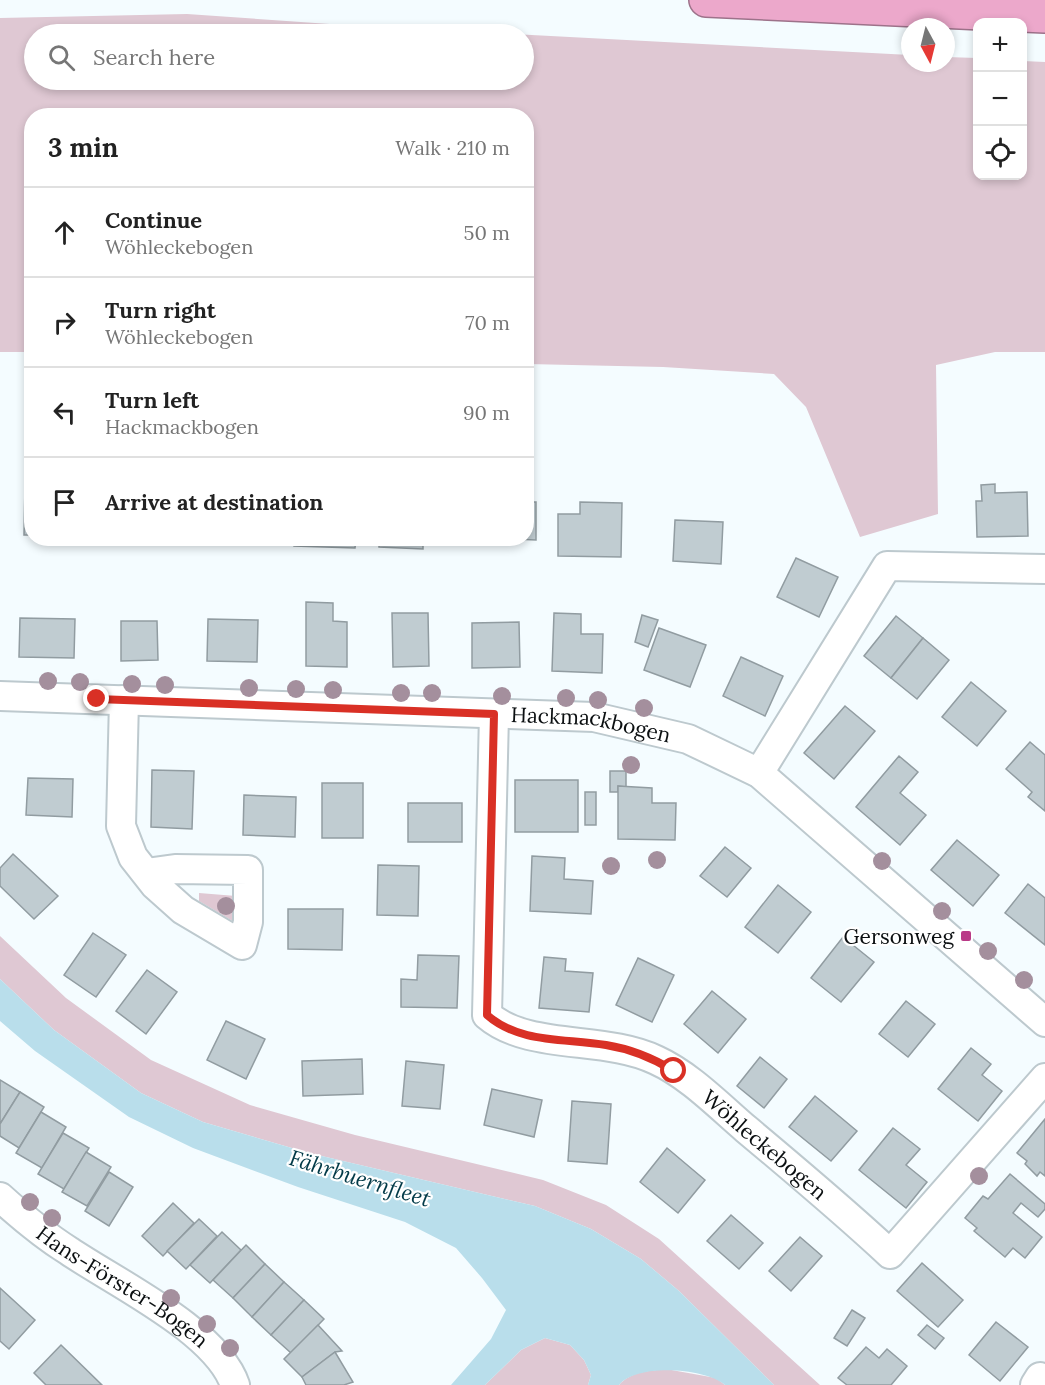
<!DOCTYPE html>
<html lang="en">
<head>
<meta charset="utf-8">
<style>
	body { margin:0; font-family:Lora,serif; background:#f6f6f6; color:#222 }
	.controls { position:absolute; right:18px; top:18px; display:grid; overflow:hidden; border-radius:12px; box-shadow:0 3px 9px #0003 }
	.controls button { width:54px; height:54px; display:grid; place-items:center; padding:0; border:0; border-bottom:2px solid #e0e0e0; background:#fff; color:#222; font:30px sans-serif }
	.compass { position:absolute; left:901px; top:18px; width:54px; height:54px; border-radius:50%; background:#fff; box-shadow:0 3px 9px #0003; rotate:173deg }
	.stop { position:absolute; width:18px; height:18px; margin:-14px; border:4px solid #d93025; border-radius:50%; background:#fff }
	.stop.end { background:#d93025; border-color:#fff; box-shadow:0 2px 6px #0008 }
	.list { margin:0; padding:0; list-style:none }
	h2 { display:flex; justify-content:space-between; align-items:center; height:78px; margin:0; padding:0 24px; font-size:26px }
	h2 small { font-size:20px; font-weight:400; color:#767676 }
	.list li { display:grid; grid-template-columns:39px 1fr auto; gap:18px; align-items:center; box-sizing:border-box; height:90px; padding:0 24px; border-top:2px solid #e0e0e0 }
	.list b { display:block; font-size:22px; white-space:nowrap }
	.list p { margin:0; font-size:20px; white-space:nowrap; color:#767676 }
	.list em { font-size:20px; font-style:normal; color:#767676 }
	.icon { flex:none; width:33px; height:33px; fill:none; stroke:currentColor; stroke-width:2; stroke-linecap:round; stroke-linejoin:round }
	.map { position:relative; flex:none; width:1045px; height:1385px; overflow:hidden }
	.search { position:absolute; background:#fff; box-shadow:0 3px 9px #0003; left:24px; top:24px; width:510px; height:66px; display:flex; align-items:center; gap:15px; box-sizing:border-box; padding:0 21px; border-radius:33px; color:#767676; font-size:22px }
	.panel { position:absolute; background:#fff; box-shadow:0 3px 9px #0003; left:24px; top:108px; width:510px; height:438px; border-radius:24px }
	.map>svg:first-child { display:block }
	.green { fill:#dfc8d3; fill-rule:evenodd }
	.water { fill:#b9deeb }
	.building { fill:#c0ccd1; stroke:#919ca1; stroke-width:1.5 }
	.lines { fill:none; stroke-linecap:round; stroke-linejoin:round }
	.street-casing { stroke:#bdc9ce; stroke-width:32 }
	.highway-casing { stroke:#9d728a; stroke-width:36 }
	.street { stroke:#fff; stroke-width:28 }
	.highway { stroke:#eca8cb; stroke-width:33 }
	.tree { fill:#a48f9d }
	.route { stroke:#d93025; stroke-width:8 }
	.poi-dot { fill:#b93a87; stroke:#fff; stroke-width:2 }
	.labels { text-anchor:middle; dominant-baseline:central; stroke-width:4.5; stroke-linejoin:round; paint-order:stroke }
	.street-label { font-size:21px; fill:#0b0f11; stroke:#fff }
	.poi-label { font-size:21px; fill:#0b0f11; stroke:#fff; text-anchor:end }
	.water-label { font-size:22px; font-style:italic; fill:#023a48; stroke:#fff }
</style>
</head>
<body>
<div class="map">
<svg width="1045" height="1385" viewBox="0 0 1045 1385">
	<rect width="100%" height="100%" fill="#f4fcff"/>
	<g class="green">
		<path d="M187,14l157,11 566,30v8h36v-6l31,1 1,118h44l1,-115 22,1v290h-50l-59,13 2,149 -78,23 -54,-130 -32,-33 -111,-7 -136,-3 -1,-248h-494l-1,236h-31v-334zM34,34h490v46h-490z"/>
		<polygon points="199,893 236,896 233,920 231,920 199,901"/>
		<polygon points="0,936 66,998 151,1060 250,1105 355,1135 543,1180 606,1205 659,1239 820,1385 774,1385 679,1291 641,1259 591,1229 535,1206 309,1153 203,1122 141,1093 54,1030 0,979"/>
		<polygon points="545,1338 570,1345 584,1360 591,1375 588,1385 485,1385 521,1350"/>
		<path d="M666,1369l50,9 9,7h-106c12,-14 31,-14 47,-16z"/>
	</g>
	<path class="water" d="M0,979l54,51 87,63 62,29 106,31 226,53 56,23 50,30 38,32 95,94h-49c-20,-17 -88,-22 -106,0h-31l3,-10 -7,-15 -14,-15 -25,-7 -24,12 -36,35h-34l40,-46 15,-29 -24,-32 -26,-30 -51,-26 -107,-35 -105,-39 -64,-31 -94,-66 -35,-30z"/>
	<g class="building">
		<polygon points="995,484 995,493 1027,492 1028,536 977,537 976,501 982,501 981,485"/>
		<polygon points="25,486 32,486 32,535 24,535"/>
		<polygon points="526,502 536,502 536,540 494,538 526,538"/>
		<polygon points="580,502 622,503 621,557 558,556 558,514 580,514"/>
		<polygon points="675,520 723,522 721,564 673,561"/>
		<polygon points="206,538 269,538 269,544 206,542"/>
		<polygon points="294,538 356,538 355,548 294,546"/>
		<polygon points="379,538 423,538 423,549 379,547"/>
		<polygon points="796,558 838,577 819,617 777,597"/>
		<polygon points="306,602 333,603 333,621 347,622 347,667 306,666"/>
		<polygon points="392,613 428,613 429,666 393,667"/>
		<polygon points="554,613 581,614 581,634 603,634 602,673 552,671"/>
		<polygon points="642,615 658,620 648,647 635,642"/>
		<polygon points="896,616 923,638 891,678 864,656"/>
		<polygon points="20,618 75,619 74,658 19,657"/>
		<polygon points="208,619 258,620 257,662 207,661"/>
		<polygon points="121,621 157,621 158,660 121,661"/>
		<polygon points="519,622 520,667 472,668 472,623"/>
		<polygon points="659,628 706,645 690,687 644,670"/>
		<polygon points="923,638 949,660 917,699 891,678"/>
		<polygon points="741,657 783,676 765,716 723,696"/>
		<polygon points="971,682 1006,711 977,746 942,717"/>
		<polygon points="845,706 875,731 834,779 804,753"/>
		<polygon points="1030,742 1045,755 1045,811 1028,797 1032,792 1006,769"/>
		<polygon points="899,756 918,772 900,793 926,815 900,845 856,807"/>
		<polygon points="152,770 194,771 192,829 151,827"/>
		<polygon points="610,771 626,771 626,787 618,786 618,792 610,792"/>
		<polygon points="28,778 73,779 72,817 26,815"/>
		<rect x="515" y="780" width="63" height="52"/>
		<rect x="322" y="783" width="41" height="55"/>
		<polygon points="618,786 652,788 652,803 676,803 675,840 618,839"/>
		<rect x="585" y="792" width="11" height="33"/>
		<polygon points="244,795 296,797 295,837 243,835"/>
		<rect x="408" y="803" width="54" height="39"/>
		<polygon points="957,840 999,875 973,906 931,870"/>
		<polygon points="725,847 751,868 727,897 700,876"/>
		<polygon points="13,854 58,896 34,919 0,886 0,868"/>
		<polygon points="532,856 565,858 564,879 593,881 591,914 530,911"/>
		<polygon points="378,865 419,866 418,916 377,915"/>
		<polygon points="1028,884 1045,898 1045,945 1005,913"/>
		<polygon points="778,885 811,912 778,953 745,927"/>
		<polygon points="288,909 343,909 342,950 288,949"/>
		<polygon points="93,933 126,955 96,997 64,975"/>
		<polygon points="843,937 874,962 841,1002 811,978"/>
		<polygon points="418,955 459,956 457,1008 401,1007 401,979 417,980"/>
		<polygon points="544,957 566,959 565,971 593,973 589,1012 539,1008"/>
		<polygon points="638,958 674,975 652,1022 616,1005"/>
		<polygon points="147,970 177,992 146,1034 116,1011"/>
		<polygon points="712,991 746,1019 718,1053 684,1024"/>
		<polygon points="906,1001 935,1024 908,1057 879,1034"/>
		<polygon points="226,1021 265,1039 246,1079 207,1060"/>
		<polygon points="971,1048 991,1064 982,1075 1002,1091 978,1121 938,1089"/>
		<polygon points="760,1057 787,1079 764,1108 737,1086"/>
		<polygon points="362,1059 363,1094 303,1096 302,1061"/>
		<polygon points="406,1061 444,1065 440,1109 402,1106"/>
		<polygon points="0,1080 20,1092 0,1124"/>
		<polygon points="492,1089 542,1100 534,1137 484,1125"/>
		<polygon points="20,1092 44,1107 19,1148 0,1136 0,1124"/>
		<polygon points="815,1096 857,1131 831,1161 789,1127"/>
		<polygon points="572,1101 611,1104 607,1164 568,1161"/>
		<polygon points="41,1112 66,1127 42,1168 16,1153"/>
		<polygon points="1045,1119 1045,1176 1040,1172 1037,1176 1025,1164 1027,1161 1017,1153"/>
		<polygon points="893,1128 920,1149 906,1165 927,1182 906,1208 859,1170"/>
		<polygon points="63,1133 89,1148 64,1189 38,1174"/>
		<polygon points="667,1148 705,1180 678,1213 640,1182"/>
		<polygon points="86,1152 111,1167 87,1206 62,1192"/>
		<polygon points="109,1172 133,1187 109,1226 85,1211"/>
		<polygon points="1010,1174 1045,1204 1045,1209 1038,1217 1021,1203 1013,1213 1042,1237 1025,1258 1013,1248 1005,1257 974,1231 977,1228 965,1218 983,1196 988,1199"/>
		<polygon points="173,1203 194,1223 163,1256 142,1236"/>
		<polygon points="731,1215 763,1243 739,1269 707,1241"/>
		<polygon points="199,1219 217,1236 186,1269 167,1251"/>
		<polygon points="222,1232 241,1250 210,1283 190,1265"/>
		<polygon points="800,1237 822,1256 791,1291 769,1271"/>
		<polygon points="246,1245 265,1264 233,1298 213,1280"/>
		<polygon points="922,1263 963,1300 938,1327 897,1291"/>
		<polygon points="265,1264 284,1282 252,1317 233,1298"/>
		<polygon points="284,1282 304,1300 271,1335 252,1317"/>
		<polygon points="0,1288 35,1320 9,1349 0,1341"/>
		<polygon points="304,1300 324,1319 291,1353 271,1335"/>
		<polygon points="852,1310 865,1318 847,1346 834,1338"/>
		<polygon points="996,1322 1028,1347 1000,1381 969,1355"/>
		<polygon points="318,1325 342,1351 335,1352 302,1377 284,1359"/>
		<polygon points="927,1325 944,1338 935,1349 918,1335"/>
		<polygon points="61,1345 102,1385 46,1385 34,1373"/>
		<polygon points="866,1347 879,1358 887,1349 907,1366 891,1385 847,1385 838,1378"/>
		<polygon points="335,1352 353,1382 344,1385 306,1385 302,1377"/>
	</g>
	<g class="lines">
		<g class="street-casing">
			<g id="street">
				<path id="s1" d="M0,696l594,21 94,22 71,34 286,249"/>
				<polyline points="124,700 121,826 133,857 155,885 183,910 242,945 248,922 248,870 175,869 146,873"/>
				<path id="s2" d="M494,714l-7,301c42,36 117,20 169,45 33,15 62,45 90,69 49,41 98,82 144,125l155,-176"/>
				<polyline points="759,773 887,566 1045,569"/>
				<path id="s3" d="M0,1197c21,19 45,39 69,54 47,32 148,80 166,134"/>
				<polyline points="1035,1385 1040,1377 1045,1380"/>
			</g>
		</g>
		<g class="highway-casing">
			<polyline id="highway" points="706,0 1045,16"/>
		</g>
		<use href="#street" class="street"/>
		<use href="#highway" class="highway"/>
	</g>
	<g class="tree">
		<circle cx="48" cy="681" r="9"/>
		<circle cx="80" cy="682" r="9"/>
		<circle cx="132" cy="684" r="9"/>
		<circle cx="165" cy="685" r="9"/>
		<circle cx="249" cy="688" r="9"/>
		<circle cx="296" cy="689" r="9"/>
		<circle cx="333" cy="690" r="9"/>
		<circle cx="401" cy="693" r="9"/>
		<circle cx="432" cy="693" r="9"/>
		<circle cx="502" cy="696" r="9"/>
		<circle cx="566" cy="698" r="9"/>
		<circle cx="598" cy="700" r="9"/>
		<circle cx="644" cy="708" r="9"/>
		<circle cx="631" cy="765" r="9"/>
		<circle cx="657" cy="860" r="9"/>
		<circle cx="882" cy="861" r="9"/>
		<circle cx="611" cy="866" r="9"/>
		<circle cx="226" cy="906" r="9"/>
		<circle cx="942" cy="911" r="9"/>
		<circle cx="988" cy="951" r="9"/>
		<circle cx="1024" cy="980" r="9"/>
		<circle cx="979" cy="1176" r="9"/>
		<circle cx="30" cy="1202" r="9"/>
		<circle cx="52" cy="1218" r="9"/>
		<circle cx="171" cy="1298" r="9"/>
		<circle cx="207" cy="1324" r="9"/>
		<circle cx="230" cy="1348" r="9"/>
	</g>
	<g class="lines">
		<path class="route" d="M97,699l397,15 -7,301c33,29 79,23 119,30 25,4 47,13 68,26"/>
	</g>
	<rect class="poi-dot" x="960" y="930" width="12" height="12" rx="3"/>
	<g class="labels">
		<g class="street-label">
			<text stroke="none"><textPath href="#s1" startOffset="592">Hackmackbogen</textPath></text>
			<text stroke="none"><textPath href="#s2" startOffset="616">Wöhleckebogen</textPath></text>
			<text stroke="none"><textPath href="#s3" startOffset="152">Hans-Förster-Bogen</textPath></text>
		</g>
		<g class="poi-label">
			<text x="954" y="936">Gersonweg</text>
		</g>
		<g class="water-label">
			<text transform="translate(360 1178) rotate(17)">Fährbuernfleet</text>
		</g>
	</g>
</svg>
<div class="controls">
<button>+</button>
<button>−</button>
<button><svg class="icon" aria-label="locate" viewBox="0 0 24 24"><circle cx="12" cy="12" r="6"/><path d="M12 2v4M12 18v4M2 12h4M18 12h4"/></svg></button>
</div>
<svg class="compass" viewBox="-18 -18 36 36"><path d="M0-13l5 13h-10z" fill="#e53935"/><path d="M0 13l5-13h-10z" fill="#767676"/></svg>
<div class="stop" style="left:674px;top:1071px"></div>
<div class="stop end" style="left:97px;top:699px"></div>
<div class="search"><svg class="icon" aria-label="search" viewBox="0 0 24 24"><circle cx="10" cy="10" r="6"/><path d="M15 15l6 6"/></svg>Search here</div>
<section class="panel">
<h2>3 min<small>Walk · 210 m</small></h2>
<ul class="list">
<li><svg class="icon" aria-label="ahead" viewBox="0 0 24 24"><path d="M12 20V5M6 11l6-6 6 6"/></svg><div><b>Continue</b><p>Wöhleckebogen</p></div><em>50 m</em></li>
<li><svg class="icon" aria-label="right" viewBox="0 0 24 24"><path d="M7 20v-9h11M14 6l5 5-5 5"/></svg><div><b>Turn right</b><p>Wöhleckebogen</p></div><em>70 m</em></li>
<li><svg class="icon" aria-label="left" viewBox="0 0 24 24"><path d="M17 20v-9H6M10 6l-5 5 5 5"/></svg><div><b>Turn left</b><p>Hackmackbogen</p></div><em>90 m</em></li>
<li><svg class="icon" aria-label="arrive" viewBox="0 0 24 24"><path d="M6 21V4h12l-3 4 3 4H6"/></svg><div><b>Arrive at destination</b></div></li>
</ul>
</section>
</div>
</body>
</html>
